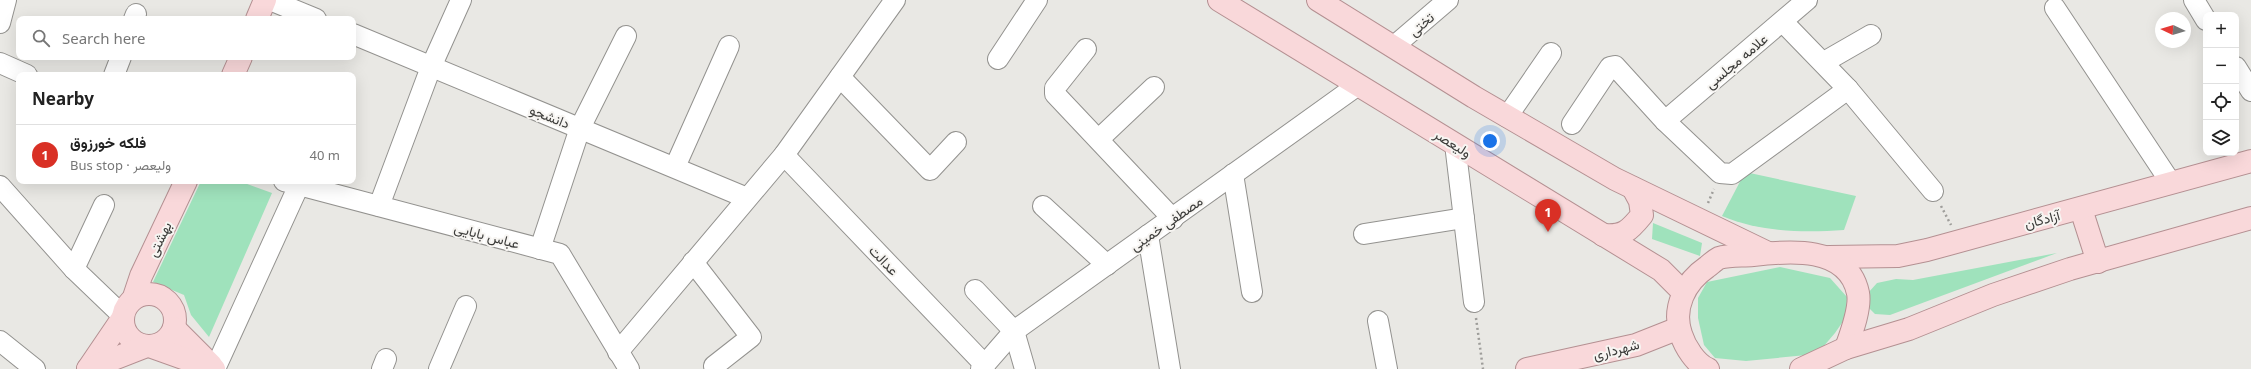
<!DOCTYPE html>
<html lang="en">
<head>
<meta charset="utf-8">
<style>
	body { margin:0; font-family:"Noto Sans",Vazirmatn,sans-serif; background:#f6f6f6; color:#222 }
	.controls { position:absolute; right:12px; top:12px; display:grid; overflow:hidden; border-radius:8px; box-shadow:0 4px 16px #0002 }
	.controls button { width:36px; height:36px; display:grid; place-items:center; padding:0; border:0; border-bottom:1px solid #e0e0e0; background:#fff; color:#222; font:20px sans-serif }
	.compass { position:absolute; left:2155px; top:12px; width:36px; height:36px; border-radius:50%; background:#fff; box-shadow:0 4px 16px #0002; rotate:274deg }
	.you { position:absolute; left:1490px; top:141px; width:14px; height:14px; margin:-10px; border:3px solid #fff; border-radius:50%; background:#1a73e8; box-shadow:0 0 0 6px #1a73e833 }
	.badge { display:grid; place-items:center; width:26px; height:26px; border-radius:50%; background:#d93025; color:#fff; font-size:13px; font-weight:700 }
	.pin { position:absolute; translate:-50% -33px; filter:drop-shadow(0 1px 2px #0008) }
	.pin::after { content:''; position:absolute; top:21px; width:14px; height:12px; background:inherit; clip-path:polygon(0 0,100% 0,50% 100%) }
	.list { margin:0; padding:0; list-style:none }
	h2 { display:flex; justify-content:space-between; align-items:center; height:52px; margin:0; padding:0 16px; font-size:17px }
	h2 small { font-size:13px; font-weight:400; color:#767676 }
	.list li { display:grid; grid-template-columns:26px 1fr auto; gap:12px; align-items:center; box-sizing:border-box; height:60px; padding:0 16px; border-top:1px solid #e0e0e0 }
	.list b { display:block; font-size:15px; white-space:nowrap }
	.list p { margin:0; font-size:13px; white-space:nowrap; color:#767676 }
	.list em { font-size:13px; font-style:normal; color:#767676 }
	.icon { flex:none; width:22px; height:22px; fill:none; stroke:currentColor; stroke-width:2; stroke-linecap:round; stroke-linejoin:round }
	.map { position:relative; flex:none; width:2251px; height:369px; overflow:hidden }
	.search { position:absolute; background:#fff; box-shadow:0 4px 16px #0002; left:16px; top:16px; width:340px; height:44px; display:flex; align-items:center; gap:10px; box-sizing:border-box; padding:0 14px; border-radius:8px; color:#767676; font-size:15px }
	.panel { position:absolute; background:#fff; box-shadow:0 4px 16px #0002; left:16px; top:72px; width:340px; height:112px; border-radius:8px }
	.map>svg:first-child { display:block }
	.green { fill:#9fe2bc }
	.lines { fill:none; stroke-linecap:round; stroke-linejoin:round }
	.minor-casing { stroke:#93928f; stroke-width:22 }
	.major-casing { stroke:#b49092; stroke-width:24 }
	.path { stroke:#9e9d9a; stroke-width:2.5; stroke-dasharray:2 3; stroke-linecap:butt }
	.minor { stroke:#fff; stroke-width:20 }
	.major { stroke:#f9d8da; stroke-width:22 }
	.labels { text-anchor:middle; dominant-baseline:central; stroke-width:4; stroke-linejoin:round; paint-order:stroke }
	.street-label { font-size:14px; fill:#3c3c3a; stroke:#f7f5f2 }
</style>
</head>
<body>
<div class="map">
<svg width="2251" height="369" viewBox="0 0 2251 369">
	<rect width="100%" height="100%" fill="#e9e8e4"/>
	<g class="green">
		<path d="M1745,172l111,24 -12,34c-41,3 -84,2 -122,-14z"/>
		<polygon points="201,181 239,181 272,193 209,337 191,315 184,295 153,282"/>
		<polygon points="1653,223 1702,243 1700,256 1652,239"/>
		<polygon points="2057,253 1890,315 1875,314 1868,307 1868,293 1877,283 1896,279 1913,280"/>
		<polygon points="1780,267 1830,278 1847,297 1846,317 1835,333 1817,354 1746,361 1715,358 1704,345 1698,318 1698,298 1707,282"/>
	</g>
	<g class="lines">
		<g class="minor-casing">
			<g id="minor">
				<polyline points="270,0 316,19"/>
				<polyline points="2194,0 2206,20"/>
				<polyline points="2055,8 2171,183"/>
				<polyline points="134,19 136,14"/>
				<polyline points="1783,22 1848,89 1933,191"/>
				<polyline points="0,23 6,0"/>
				<polyline points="353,34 747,198"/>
				<polyline points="1393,47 1448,0"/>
				<polyline points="1086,49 1055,88 1055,94 1173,219"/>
				<polyline points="998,59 1037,0"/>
				<polyline points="1824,62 1871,35"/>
				<polyline points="0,63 27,75"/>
				<polyline points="2236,67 2251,91"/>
				<polyline points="114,75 121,57"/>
				<polyline points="840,77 930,170 956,142"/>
				<polyline points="1507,117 1551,53"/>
				<polyline points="1665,121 1807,0"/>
				<polyline points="1572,124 1610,67 1615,66 1665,121 1720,173 1732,174 1848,89"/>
				<polyline points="1099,139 1154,87"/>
				<polyline points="1455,144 1474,302"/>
				<polyline points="784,155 985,365"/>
				<polyline points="675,167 729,46"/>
				<polyline points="1233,174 1252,292"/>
				<polyline points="284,181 560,254 629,369"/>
				<polyline points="0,186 74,269 123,316"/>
				<polyline points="379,206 431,67 461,0"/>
				<polyline points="1043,206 1107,265"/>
				<polyline points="1364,234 1464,218"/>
				<polyline points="1148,235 1170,369"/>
				<polyline points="540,249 580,128 626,36"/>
				<polyline points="693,262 751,337 714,366"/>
				<polyline points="74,269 104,205"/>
				<polyline points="975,290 1014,331 1025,369"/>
				<polyline points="1378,321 1387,369"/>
				<polyline points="0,341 35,369"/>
				<polyline points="618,352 784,155 895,0"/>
				<polyline points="215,369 299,185"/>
				<polyline points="382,369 386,359"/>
				<polyline points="439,369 466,306"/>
				<polyline points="981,369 1014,331 1358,85"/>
			</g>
		</g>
		<g class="major-casing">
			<g id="major">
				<polyline points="1219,0 1661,270 1683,292"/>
				<polyline points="1318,0 1474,97 1615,179 1768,253"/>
				<polyline points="257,19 265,0"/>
				<polyline points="233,75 241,57"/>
				<polyline points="2081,209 2098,262"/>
				<path d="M1603,235c20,2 26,-4 39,-20l-2,-14 -7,-13"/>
				<polyline points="1829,257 1898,256 1927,250 2251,161"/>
				<circle cx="149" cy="320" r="26"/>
				<polyline points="134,297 141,276 186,181"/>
				<polyline points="174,328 211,365"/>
				<polyline points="149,346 214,369"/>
				<polyline points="88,369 122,319"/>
				<polyline points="88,369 144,347"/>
				<polyline points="1527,369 1636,345 1679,328"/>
				<path d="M1708,369c-12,-5 -23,-22 -27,-35 -9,-26 4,-52 26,-67 4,-3 8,-7 12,-9 10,-3 23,-2 34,-3 35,-4 95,-10 105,38 3,15 -7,41 -12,55"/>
				<polyline points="1801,369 1846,348 1909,329 1993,295 2070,269 2251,218"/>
			</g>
		</g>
		<g class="path">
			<polyline points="1708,203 1714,189"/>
			<polyline points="1941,206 1951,225"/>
			<polyline points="1476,318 1483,369"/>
		</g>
		<use href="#minor" class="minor"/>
		<use href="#major" class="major"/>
	</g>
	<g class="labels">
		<g class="street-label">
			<text transform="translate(1421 24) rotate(-41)">تختی</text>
			<text transform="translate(1736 61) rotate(-40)">علامه مجلسی</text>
			<text transform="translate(550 116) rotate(22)">دانشجو</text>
			<text transform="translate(1453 143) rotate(32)">ولیعصر</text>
			<text transform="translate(2042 219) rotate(-15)">آزادگان</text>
			<text transform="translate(1166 223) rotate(-35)">مصطفی خمینی</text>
			<text transform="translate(487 235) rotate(15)">عباس بابایی</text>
			<text transform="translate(159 239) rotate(-64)">بهشتی</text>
			<text transform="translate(884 260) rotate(46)">عدالت</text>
			<text transform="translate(1616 349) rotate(-14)">شهرداری</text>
		</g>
	</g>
</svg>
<div class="controls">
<button>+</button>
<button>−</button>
<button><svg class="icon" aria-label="locate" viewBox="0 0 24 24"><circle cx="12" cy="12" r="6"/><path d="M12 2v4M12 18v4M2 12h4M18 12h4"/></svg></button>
<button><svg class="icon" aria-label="layers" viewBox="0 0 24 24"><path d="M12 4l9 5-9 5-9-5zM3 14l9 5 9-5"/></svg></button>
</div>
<svg class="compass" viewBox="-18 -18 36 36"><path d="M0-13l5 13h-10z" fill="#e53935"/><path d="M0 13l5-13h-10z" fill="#767676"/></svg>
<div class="you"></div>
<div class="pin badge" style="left:1548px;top:232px">1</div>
<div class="search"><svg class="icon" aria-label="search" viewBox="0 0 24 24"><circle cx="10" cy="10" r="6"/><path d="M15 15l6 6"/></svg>Search here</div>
<section class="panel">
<h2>Nearby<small></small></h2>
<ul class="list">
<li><span class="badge">1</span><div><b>فلکه خورزوق</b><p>Bus stop · ولیعصر</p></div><em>40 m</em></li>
</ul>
</section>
</div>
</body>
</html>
